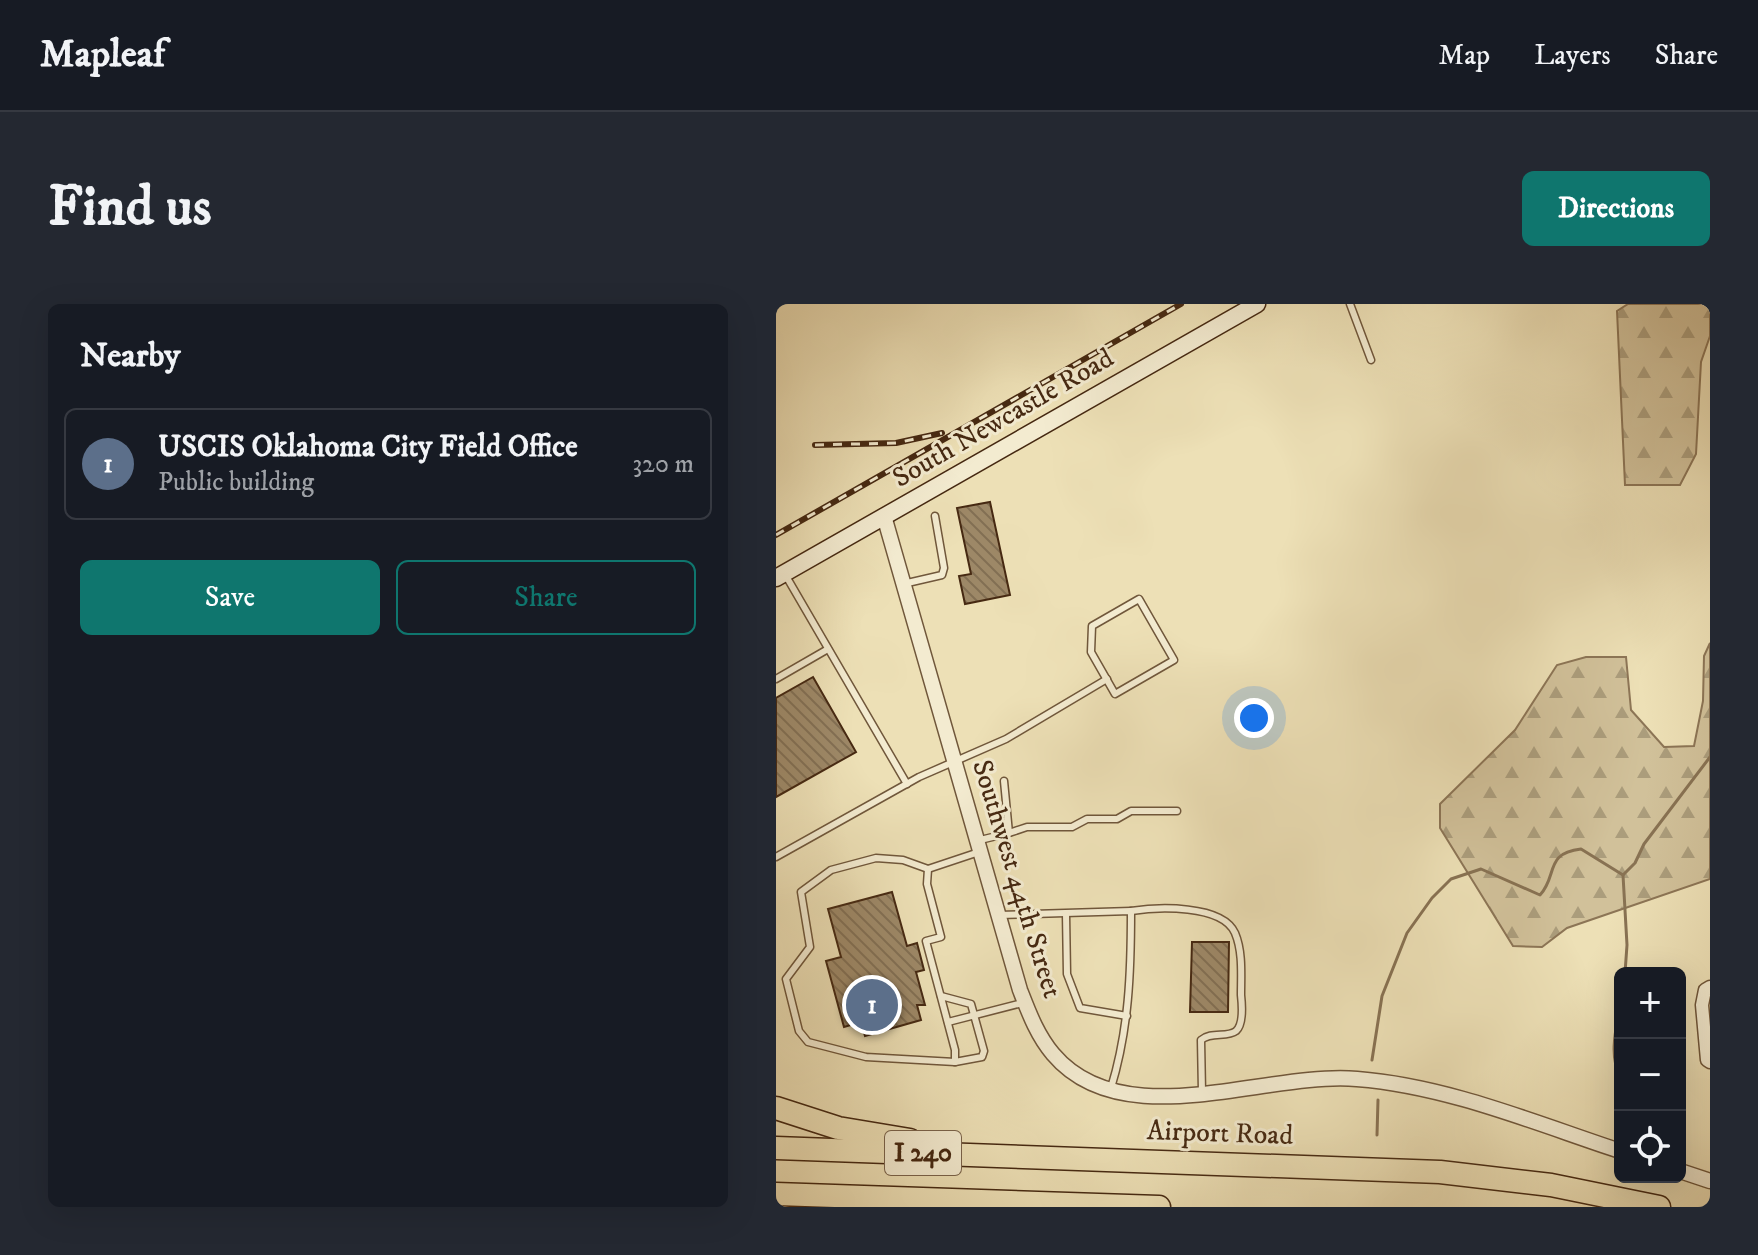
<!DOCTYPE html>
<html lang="en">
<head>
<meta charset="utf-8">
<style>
	body { margin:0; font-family:"IM FELL DW Pica",serif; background:#242831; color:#f1f3f6 }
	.controls { position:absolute; right:24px; bottom:24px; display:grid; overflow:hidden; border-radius:12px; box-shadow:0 8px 32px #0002 }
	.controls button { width:72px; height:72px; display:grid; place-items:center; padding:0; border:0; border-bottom:2px solid #363941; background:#171b24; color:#f1f3f6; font:40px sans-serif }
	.you { position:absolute; left:478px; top:414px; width:28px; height:28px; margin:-20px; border:6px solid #fff; border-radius:50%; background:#1a73e8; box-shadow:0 0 0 12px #1a73e833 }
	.badge { display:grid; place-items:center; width:52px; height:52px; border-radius:50%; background:#0f766e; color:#fff; font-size:26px; font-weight:700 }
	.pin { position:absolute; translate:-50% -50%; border:4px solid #fff; box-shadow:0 2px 8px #0006 }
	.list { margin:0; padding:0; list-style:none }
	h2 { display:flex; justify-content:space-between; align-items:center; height:104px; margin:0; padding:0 32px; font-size:34px }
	h2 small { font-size:26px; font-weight:400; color:#9ea1a6 }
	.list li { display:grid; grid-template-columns:52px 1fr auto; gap:24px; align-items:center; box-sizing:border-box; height:112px; margin:0 16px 16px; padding:0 16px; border:2px solid #363941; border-radius:12px }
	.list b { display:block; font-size:30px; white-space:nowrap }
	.list p { margin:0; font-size:26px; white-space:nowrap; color:#9ea1a6 }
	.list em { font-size:26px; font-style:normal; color:#9ea1a6 }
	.actions { display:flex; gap:16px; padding:24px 32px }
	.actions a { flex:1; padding:18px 0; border:2px solid #0f766e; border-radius:12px; text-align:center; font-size:28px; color:#0f766e }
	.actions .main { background:#0f766e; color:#fff }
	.icon { flex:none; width:44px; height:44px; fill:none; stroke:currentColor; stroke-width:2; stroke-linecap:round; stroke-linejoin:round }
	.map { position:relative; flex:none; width:934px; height:903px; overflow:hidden; border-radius:12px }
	header { display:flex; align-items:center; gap:48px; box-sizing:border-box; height:112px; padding:0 40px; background:#171b24; border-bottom:2px solid #363941 }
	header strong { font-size:38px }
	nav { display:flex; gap:44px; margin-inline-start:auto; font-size:28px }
	.intro { display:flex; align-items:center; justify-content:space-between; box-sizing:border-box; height:192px; padding:0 48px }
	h1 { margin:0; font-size:56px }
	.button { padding:20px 36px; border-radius:12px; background:#0f766e; color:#fff; font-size:28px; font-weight:700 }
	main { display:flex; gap:48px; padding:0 48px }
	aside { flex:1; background:#171b24; border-radius:12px; box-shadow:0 8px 32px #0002 }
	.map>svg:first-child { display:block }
	.forest { fill:url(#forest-firs); stroke:#8c7556; stroke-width:2 }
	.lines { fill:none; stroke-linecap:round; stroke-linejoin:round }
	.stream { stroke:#887253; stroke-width:3 }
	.building { fill:url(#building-back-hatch); stroke:#462912; stroke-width:2 }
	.service-casing { stroke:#70573b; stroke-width:9 }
	.minor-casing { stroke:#70573b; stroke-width:15 }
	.tertiary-casing { stroke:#70573b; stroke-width:17 }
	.secondary-casing { stroke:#462912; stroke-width:19 }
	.motorway-casing { stroke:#462912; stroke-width:25 }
	.service { stroke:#f3ebd0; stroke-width:6 }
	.minor { stroke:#f3ebd0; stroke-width:12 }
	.tertiary { stroke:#f3ebd0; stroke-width:14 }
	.secondary { stroke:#f3ebd0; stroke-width:16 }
	.motorway { stroke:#ede0b6; stroke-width:22 }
	.rail-casing { stroke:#462912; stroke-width:6 }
	.rail { stroke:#f3ebd0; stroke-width:3; stroke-dasharray:9; stroke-linecap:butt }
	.labels { text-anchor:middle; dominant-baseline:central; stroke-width:6; stroke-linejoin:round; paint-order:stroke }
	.shield { fill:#f3ebd0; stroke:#7a634b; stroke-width:2 }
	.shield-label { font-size:26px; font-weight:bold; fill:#462912 }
	.street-label { font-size:28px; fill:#462912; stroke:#f3ebd0 }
</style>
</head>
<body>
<header>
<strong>Mapleaf</strong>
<nav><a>Map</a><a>Layers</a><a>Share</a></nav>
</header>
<div class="intro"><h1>Find us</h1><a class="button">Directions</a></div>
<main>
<aside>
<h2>Nearby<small></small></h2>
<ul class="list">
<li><span class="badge" style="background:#5c6f8a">1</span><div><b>USCIS Oklahoma City Field Office</b><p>Public building</p></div><em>320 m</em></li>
</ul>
<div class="actions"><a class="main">Save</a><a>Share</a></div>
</aside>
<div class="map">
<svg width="934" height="903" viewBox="0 0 934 903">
	<defs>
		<pattern id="forest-firs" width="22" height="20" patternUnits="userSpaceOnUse" patternTransform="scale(2)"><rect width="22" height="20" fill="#d1c19a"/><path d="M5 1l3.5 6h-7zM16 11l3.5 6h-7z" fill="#ab9d7c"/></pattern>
		<pattern id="building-back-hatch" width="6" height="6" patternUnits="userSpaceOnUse" patternTransform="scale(2)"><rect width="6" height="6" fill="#9d8867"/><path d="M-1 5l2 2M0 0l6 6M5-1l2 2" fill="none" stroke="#826f53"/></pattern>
	</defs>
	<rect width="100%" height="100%" fill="#ede0b6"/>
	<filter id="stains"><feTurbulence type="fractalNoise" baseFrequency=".0025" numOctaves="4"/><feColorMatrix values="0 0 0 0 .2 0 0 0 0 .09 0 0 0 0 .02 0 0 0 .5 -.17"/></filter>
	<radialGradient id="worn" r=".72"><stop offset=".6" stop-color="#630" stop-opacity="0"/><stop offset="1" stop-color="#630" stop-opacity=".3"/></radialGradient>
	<g class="forest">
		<polygon points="852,0 934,0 934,32 925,58 920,150 904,181 849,181 841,7"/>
		<polygon points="934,339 934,575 791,624 766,643 737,642 664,524 664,500 739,426 781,361 810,353 850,353 855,406 888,443 918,442 927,397 928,352"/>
	</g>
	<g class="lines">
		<g class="stream">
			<polyline points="849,669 851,641 847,571 859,559 868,540 934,453"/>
			<path d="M844,702c-4,23 -11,49 0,70"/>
			<path d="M596,756l10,-64 25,-63 25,-35 19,-19 30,-10 59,26c18,-19 4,-42 41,-46l42,26"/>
			<polyline points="601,831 602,796"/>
		</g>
	</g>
	<g class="building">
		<polygon points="214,198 234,291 189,300 183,272 195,270 181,204"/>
		<polygon points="37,373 80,448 0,493 0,394"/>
		<polygon points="116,588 131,642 141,639 148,666 140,668 149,701 141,701 145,716 89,732 85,718 68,723 50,657 65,653 52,605"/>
		<polygon points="416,638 453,638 452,708 414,708"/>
	</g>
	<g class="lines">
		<g class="service-casing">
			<g id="service">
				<polyline points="574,0 595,56"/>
				<polyline points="10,272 131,480"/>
				<polyline points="127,280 166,271 168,264 159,212"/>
				<polygon points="363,295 398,356 339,390 315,348 316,322"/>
				<polyline points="0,375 52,345"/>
				<polyline points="233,529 251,523 296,523 311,515 341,515 355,507 401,507"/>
				<polyline points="200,537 233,529 228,477"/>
				<polyline points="0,553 143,473 230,435 331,375"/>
				<polyline points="152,565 151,580 165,633 150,637 179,746 179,758"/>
				<path d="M355,607c26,-4 91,-7 104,22 8,19 6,42 6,62 1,9 3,29 -5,36 -9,7 -25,0 -35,9l1,52"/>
				<polyline points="290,610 291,670 304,704 351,712"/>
				<path d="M222,611l133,-4c0,61 -2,118 -20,177"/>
				<polyline points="165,692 195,700 208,747 206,753 179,758 90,753 32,738 23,727 10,675 34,643 25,588 55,566 100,554 127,556 152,565 203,548"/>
				<polyline points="172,718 246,699"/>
			</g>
		</g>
		<g class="minor-casing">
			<polyline id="minor" points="934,683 929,686 926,701 931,756 934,758"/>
		</g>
		<g class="tertiary-casing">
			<g id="tertiary">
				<path d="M108,212l136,474c9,23 17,45 33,64 70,83 212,17 304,25 90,7 178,44 263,72"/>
				<polyline points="904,867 934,877"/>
			</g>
		</g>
		<g class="secondary-casing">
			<polyline id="secondary" points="0,274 481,0"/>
		</g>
		<g class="motorway-casing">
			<g id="motorway">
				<polyline points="0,804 62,824 134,836"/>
				<polyline points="0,844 664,868 775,881 883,903"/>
				<polyline points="0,890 383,903"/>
			</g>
		</g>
		<use href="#service" class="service"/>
		<use href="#minor" class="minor"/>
		<use href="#tertiary" class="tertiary"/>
		<use href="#secondary" class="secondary"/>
		<use href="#motorway" class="motorway"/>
		<g class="rail-casing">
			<g id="rail">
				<polyline points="39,141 120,139 166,129"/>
				<polyline points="0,231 405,0"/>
			</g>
		</g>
		<use href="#rail" class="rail"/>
	</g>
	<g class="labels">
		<rect class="shield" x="109" y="827" width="76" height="44" rx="6"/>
		<g class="shield-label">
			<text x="147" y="849">I 240</text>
		</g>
		<g class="street-label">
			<text transform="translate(227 114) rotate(-30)">South Newcastle Road</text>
			<text transform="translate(241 575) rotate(73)">Southwest 44th Street</text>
			<text transform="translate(444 829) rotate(2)">Airport Road</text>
		</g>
	</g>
	<rect width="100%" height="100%" filter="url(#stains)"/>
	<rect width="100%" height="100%" fill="url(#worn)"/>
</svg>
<div class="controls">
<button>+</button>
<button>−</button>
<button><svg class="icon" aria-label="locate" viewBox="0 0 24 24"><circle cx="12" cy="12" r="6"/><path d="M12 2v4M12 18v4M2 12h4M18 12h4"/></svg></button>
</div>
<div class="you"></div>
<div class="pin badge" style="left:96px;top:701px;background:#5c6f8a">1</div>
</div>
</main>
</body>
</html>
